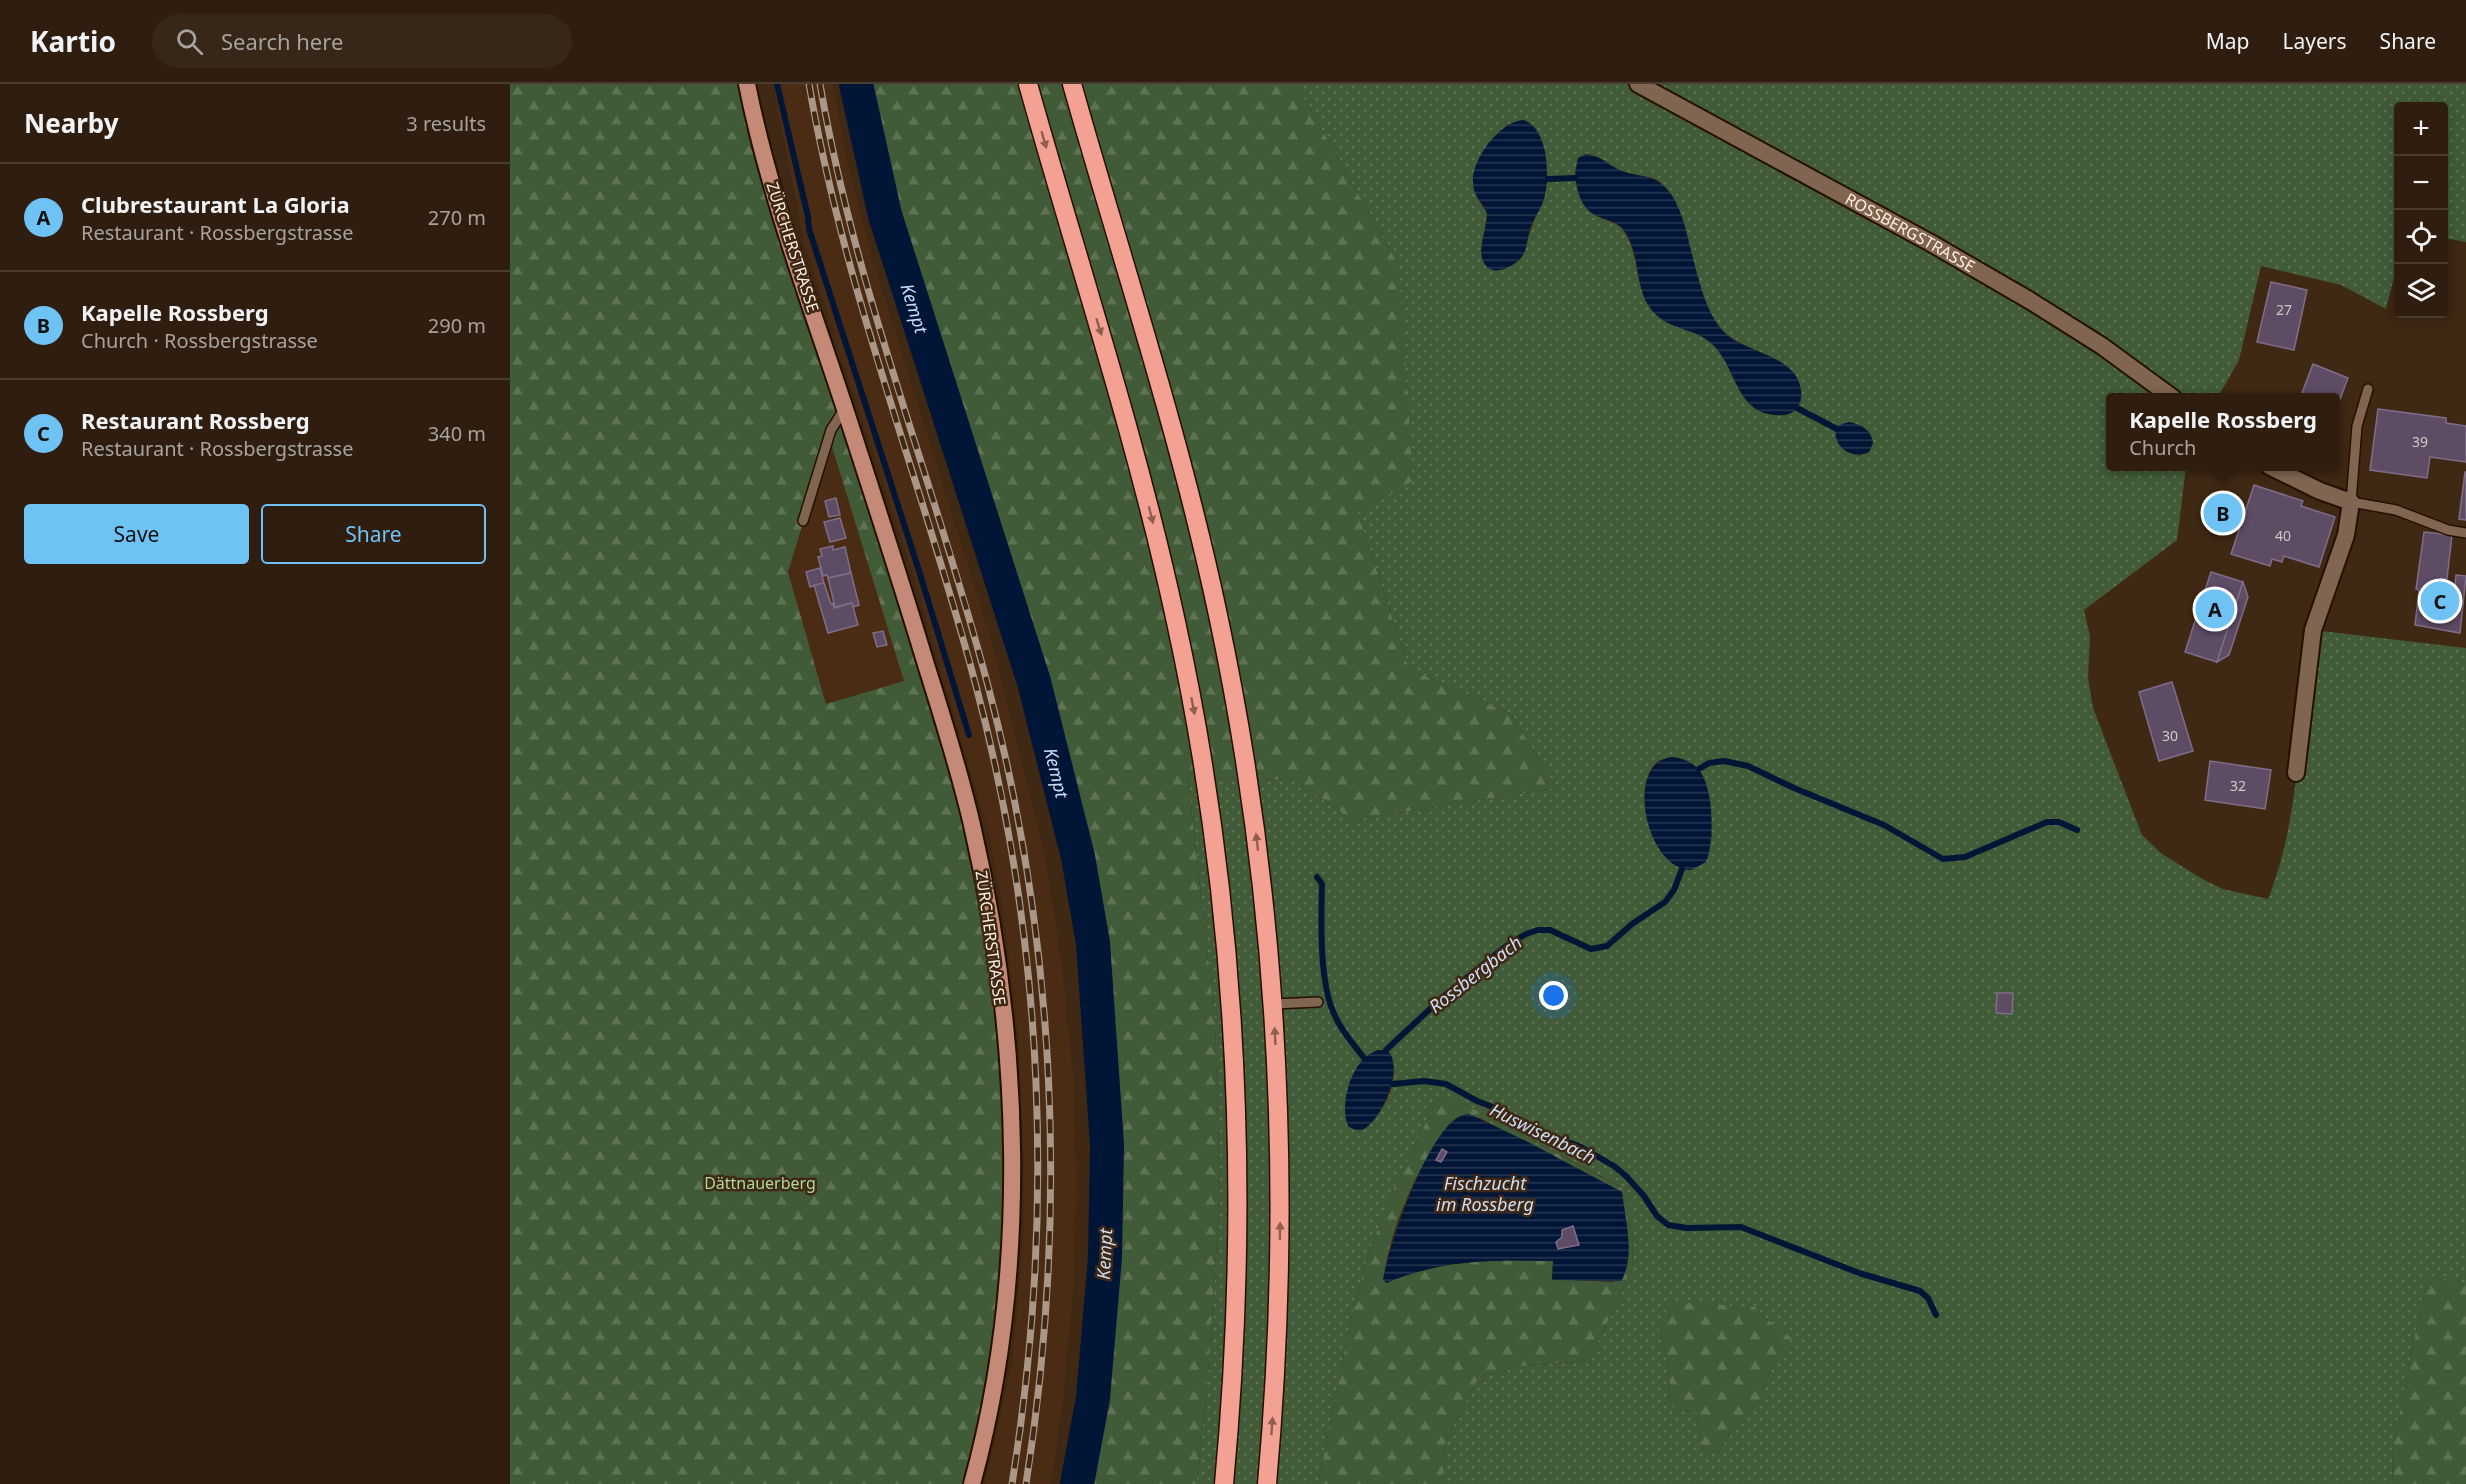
<!DOCTYPE html>
<html lang="en">
<head>
<meta charset="utf-8">
<style>
	body { margin:0; font-family:"Noto Sans",sans-serif; background:#372718; color:#f1f3f6 }
	.controls { position:absolute; right:18px; top:18px; display:grid; overflow:hidden; border-radius:6px; box-shadow:0 3px 15px #0003 }
	.controls button { width:54px; height:54px; display:grid; place-items:center; padding:0; border:0; border-bottom:2px solid #4a3c2f; background:#2f1e0f; color:#f1f3f6; font:30px sans-serif }
	.you { position:absolute; left:1044px; top:912px; width:21px; height:21px; margin:-15px; border:4px solid #fff; border-radius:50%; background:#1a73e8; box-shadow:0 0 0 9px #1a73e833 }
	.badge { display:grid; place-items:center; width:39px; height:39px; border-radius:50%; background:#6fc2f4; color:#111; font-size:20px; font-weight:700 }
	.pin { position:absolute; translate:-50% -50%; border:3px solid #fff; box-shadow:0 2px 6px #0006 }
	.popup { position:absolute; left:1596px; top:309px; width:234px; height:78px; box-sizing:border-box; display:grid; place-content:center; border-radius:6px; background:#2f1e0f; filter:drop-shadow(0 2px 4px #0005); font-size:20px; white-space:nowrap; color:#a7a29e }
	.popup b { font-size:22px; color:#f1f3f6 }
	.popup::after { content:''; position:absolute; left:50%; top:100%; margin-left:-12px; border:12px solid transparent; border-top-color:#2f1e0f }
	.list { margin:0; padding:0; list-style:none }
	h2 { display:flex; justify-content:space-between; align-items:center; height:78px; margin:0; padding:0 24px; font-size:26px }
	h2 small { font-size:20px; font-weight:400; color:#a7a29e }
	.list li { display:grid; grid-template-columns:39px 1fr auto; gap:18px; align-items:center; box-sizing:border-box; height:108px; padding:0 24px; border-top:2px solid #4a3c2f }
	.list b { display:block; font-size:22px; white-space:nowrap }
	.list p { margin:0; font-size:20px; white-space:nowrap; color:#a7a29e }
	.list em { font-size:20px; font-style:normal; color:#a7a29e }
	.actions { display:flex; gap:12px; padding:18px 24px }
	.actions a { flex:1; padding:14px 0; border:2px solid #6fc2f4; border-radius:6px; text-align:center; font-size:21px; color:#6fc2f4 }
	.actions .main { background:#6fc2f4; color:#111 }
	.icon { flex:none; width:33px; height:33px; fill:none; stroke:currentColor; stroke-width:2; stroke-linecap:round; stroke-linejoin:round }
	.map { position:relative; flex:none; width:1956px; height:1400px; overflow:hidden }
	header { display:flex; align-items:center; gap:36px; box-sizing:border-box; height:84px; padding:0 30px; background:#2f1e0f; border-bottom:2px solid #4a3c2f }
	header strong { font-size:28px }
	nav { display:flex; gap:33px; margin-inline-start:auto; font-size:21px }
	.search { width:420px; height:54px; background:#372718; display:flex; align-items:center; gap:15px; box-sizing:border-box; padding:0 21px; border-radius:33px; color:#a7a29e; font-size:22px }
	main { display:flex }
	aside { flex:1; background:#2f1e0f }
	.map>svg:first-child { display:block }
	.built { fill:#492c13 }
	.green { fill:url(#green-dots); fill-rule:evenodd }
	.forest { fill:url(#forest-firs); fill-rule:evenodd }
	.water { fill:url(#water-rules) }
	.lines { fill:none; stroke-linecap:round; stroke-linejoin:round }
	.stream { stroke:#011536; stroke-width:6 }
	.river { stroke:#011536; stroke-width:34 }
	.building { fill:#5e4c65; stroke:#806d88; stroke-width:1.5 }
	.service-casing { stroke:#251000; stroke-width:12 }
	.minor-casing { stroke:#251000; stroke-width:20 }
	.primary-casing { stroke:#251000; stroke-width:20 }
	.motorway-casing { stroke:#251000; stroke-width:21 }
	.service { stroke:#806651; stroke-width:9 }
	.minor { stroke:#806651; stroke-width:16 }
	.primary { stroke:#c58978; stroke-width:16 }
	.motorway { stroke:#f3a192; stroke-width:18 }
	.rail-casing { stroke:#aa9787; stroke-width:7 }
	.rail { stroke:#3f2814; stroke-width:4.5; stroke-dasharray:14; stroke-linecap:butt }
	.oneway { fill:#905e4d }
	.labels { text-anchor:middle; dominant-baseline:central; stroke-width:5; stroke-linejoin:round; paint-order:stroke }
	.number-label { font-size:14px; fill:#d6c6c3 }
	.street-label { font-size:16px; fill:#feefe2; stroke:#3f2814 }
	.park-label { font-size:16px; fill:#abdb9b; stroke:#3f2814 }
	.water-label { font-size:18px; font-style:italic; fill:#ccdef7; stroke:#3f2814 }
</style>
</head>
<body>
<header>
<strong>Kartio</strong>
<div class="search"><svg class="icon" aria-label="search" viewBox="0 0 24 24"><circle cx="10" cy="10" r="6"/><path d="M15 15l6 6"/></svg>Search here</div>
<nav><a>Map</a><a>Layers</a><a>Share</a></nav>
</header>
<main>
<aside>
<h2>Nearby<small>3 results</small></h2>
<ul class="list">
<li><span class="badge">A</span><div><b>Clubrestaurant La Gloria</b><p>Restaurant · Rossbergstrasse</p></div><em>270 m</em></li>
<li><span class="badge">B</span><div><b>Kapelle Rossberg</b><p>Church · Rossbergstrasse</p></div><em>290 m</em></li>
<li><span class="badge">C</span><div><b>Restaurant Rossberg</b><p>Restaurant · Rossbergstrasse</p></div><em>340 m</em></li>
</ul>
<div class="actions"><a class="main">Save</a><a>Share</a></div>
</aside>
<div class="map">
<svg width="1956" height="1400" viewBox="0 0 1956 1400">
	<defs>
		<pattern id="green-dots" width="8" height="8" patternUnits="userSpaceOnUse" patternTransform="scale(1.5)"><rect width="8" height="8" fill="#415b38"/><path d="M2 2h.1M6 6h.1" fill="none" stroke="#5e7354" stroke-width="1.8" stroke-linecap="round"/></pattern>
		<pattern id="forest-firs" width="22" height="20" patternUnits="userSpaceOnUse" patternTransform="scale(1.5)"><rect width="22" height="20" fill="#415b38"/><path d="M5 1l3.5 6h-7zM16 11l3.5 6h-7z" fill="#5e7354"/></pattern>
		<pattern id="water-rules" width="6" height="5" patternUnits="userSpaceOnUse" patternTransform="scale(1.5)"><rect width="6" height="5" fill="#011536"/><path d="M0 2.5h6" fill="none" stroke="#273753"/></pattern>
	</defs>
	<rect width="100%" height="100%" fill="#3f2814"/>
	<g class="built">
		<polygon points="263,0 323,0 338,81 363,176 481,556 535,771 552,879 563,989 567,1098 563,1208 553,1318 541,1400 475,1400 502,1279 514,1144 514,1079 508,948 491,816 479,751 405,497 294,159"/>
		<polygon points="319,352 395,597 316,620 278,488"/>
	</g>
	<path class="green" d="M786,0h1170v158l-22,-4v-132h-46v156l-12,47 -45,-24 -80,-19 -22,94 -21,37 -108,1v68l76,1 -9,73 -93,70 6,26 -2,42 5,30 49,127 20,19 42,26 19,9 45,10c34,-85 30,-180 45,-269l153,18v636l-39,-8 -35,176 1,32h-950l2,-42 34,-65 45,-11 65,-5 43,-91 1,-34 -6,-46 -178,-94 -12,4 -42,86 -26,66 -16,58 -35,174h-122l11,-93 13,-195 -5,-174 -27,-244 108,2 56,40 204,-32 -45,-74 -102,-45 -51,-156 41,-247zM998,40l30,8 7,19 2,33 -26,74 -5,5h-32l-2,-14 5,-36 -10,-15 11,-53zM1076,70c15,5 26,15 41,19 11,3 27,2 35,11 34,41 26,105 58,144 17,21 65,27 76,49 3,7 2,19 3,27 -5,9 -12,12 -23,11 -41,-2 -39,-48 -64,-71 -18,-17 -46,-14 -62,-36 -16,-22 -10,-55 -27,-78 -5,-7 -16,-9 -24,-13 -16,-7 -24,-29 -24,-46zM1348,341l12,8 -10,23 -16,-6zM1150,676l33,4 6,5 7,14 6,54 -21,33c-40,0 -64,-89 -31,-110zM880,969c10,18 0,50 -15,63 -6,5 -13,9 -20,14l-7,-4c-7,-21 2,-52 16,-68zM1245,1223l10,11 27,20 -18,23 -15,41 -22,19 -19,32 -15,-4 -8,-37 -26,-5 1,-33 -12,-50z"/>
	<g class="forest">
		<path d="M0,0h237l190,616 61,273 11,278 -37,233h-462zM319,353l75,244 -78,23 -38,-132z"/>
		<polygon points="357,0 786,0 889,182 903,397 848,429 899,585 1001,630 1046,704 842,736 786,696 678,694 705,938 710,1112 697,1307 686,1400 556,1400 571,1320 586,1154 577,966 594,874 577,771 540,618 478,430 393,159"/>
		<path d="M939,1012l179,95 5,45 -1,34 -43,91 -65,5 -45,11 -34,65 -2,42h-125l35,-174 16,-58 26,-66 42,-86zM948,1033l22,1 142,75 6,57 -5,28 -10,4 -61,-3 1,-18c-61,-1 -109,-2 -167,22 1,-11 0,-23 3,-33 11,-42 37,-103 69,-133z"/>
		<polygon points="1917,1191 1956,1200 1956,1400 1883,1400 1882,1368"/>
		<polygon points="1161,1218 1245,1223 1255,1234 1282,1254 1264,1277 1249,1318 1227,1337 1208,1369 1193,1365 1185,1328 1159,1323 1160,1290 1148,1240"/>
	</g>
	<g class="water">
		<path d="M1013,36c26,8 27,58 21,79 -3,10 -10,19 -14,29 -3,9 -2,19 -7,27 -7,11 -30,24 -39,8 -8,-14 4,-35 3,-50 -4,-11 -14,-17 -14,-30 -2,-23 26,-61 50,-63z"/>
		<path d="M1076,70c14,1 24,12 36,17 12,5 25,4 35,10 25,13 31,61 38,85 6,23 13,49 29,66 21,22 72,22 77,58 1,6 0,13 -4,18 -5,6 -12,8 -20,7 -43,-2 -40,-51 -67,-73 -20,-16 -46,-12 -61,-36 -15,-22 -8,-55 -26,-77 -7,-8 -20,-10 -28,-14 -19,-10 -22,-39 -17,-57z"/>
		<path d="M1339,338c12,2 23,9 24,21l-4,9c-26,13 -49,-26 -20,-30z"/>
		<path d="M1162,673c10,1 19,4 26,12 16,17 17,72 8,93l-15,8c-45,0 -68,-108 -19,-113z"/>
		<path d="M868,966h8c21,14 -7,77 -25,80 -5,1 -9,-2 -13,-4 -9,-24 4,-68 30,-76z"/>
		<path d="M959,1030l59,28 94,50c3,26 14,65 -1,89l-69,-1 1,-19c-61,-1 -109,-2 -167,22l-3,-4c6,-32 49,-166 86,-165z"/>
	</g>
	<g class="lines">
		<g class="stream">
			<polyline points="267,0 298,133 299,145 410,490 459,651"/>
			<polyline points="1038,95 1065,94"/>
			<polyline points="1287,324 1327,345"/>
			<polyline points="1189,685 1199,679 1214,677 1238,682 1284,704 1374,741 1433,775 1455,773 1537,738 1549,738 1567,746"/>
			<path d="M807,793l5,7c-1,36 -3,100 13,132 7,16 19,29 29,42"/>
			<polyline points="876,966 935,911 996,862 1016,850 1028,846 1040,846 1081,865 1097,862 1122,840 1155,818 1164,806 1172,785"/>
			<polyline points="883,1000 914,997 936,1000 967,1017 990,1026 1015,1043 1069,1062 1104,1082 1116,1092 1134,1112 1147,1132 1158,1141 1177,1144 1231,1143 1349,1189 1410,1207 1418,1214 1426,1231"/>
		</g>
		<path class="river" id="s1" d="M346,0l29,131 149,467 44,175 15,86 14,202 -2,112 -12,141 -16,86"/>
	</g>
	<g class="building">
		<polygon points="1761,198 1797,206 1784,266 1747,258"/>
		<polygon points="1803,280 1838,294 1826,326 1826,314 1790,314"/>
		<polygon points="1868,325 1936,334 1936,339 1956,342 1956,378 1920,373 1917,394 1860,386"/>
		<polygon points="1955,388 1956,388 1956,436 1949,435"/>
		<polygon points="1744,401 1793,417 1791,422 1825,433 1809,483 1774,472 1772,478 1762,475 1760,482 1721,470"/>
		<polygon points="1718,407 1732,418 1715,446 1697,433"/>
		<polygon points="326,414 330,431 319,433 315,417"/>
		<polygon points="330,434 336,454 320,458 314,438"/>
		<polygon points="1914,448 1942,451 1937,495 1931,494 1930,498 1945,500 1946,491 1956,492 1950,549 1905,541 1909,506 1906,505"/>
		<polygon points="323,462 323,466 335,463 341,489 318,494 317,491 313,492 308,473 312,472 310,465"/>
		<polygon points="310,484 314,499 300,503 296,488"/>
		<polygon points="1701,488 1733,498 1707,578 1675,568"/>
		<polygon points="341,489 349,521 343,523 342,519 325,523 318,494"/>
		<polygon points="1733,498 1738,513 1719,571 1707,578"/>
		<polygon points="314,499 321,520 323,519 324,524 342,519 348,541 318,549 304,501"/>
		<polygon points="373,547 377,561 367,563 363,549"/>
		<polygon points="1662,598 1683,667 1649,677 1629,608"/>
		<polygon points="1700,677 1761,686 1755,725 1695,716"/>
		<polygon points="1487,909 1503,909 1502,930 1486,929"/>
		<polygon points="932,1065 937,1068 931,1078 926,1076"/>
		<polygon points="1063,1142 1069,1161 1048,1165 1046,1158 1052,1153 1052,1146"/>
	</g>
	<g class="lines">
		<g class="service-casing">
			<g id="service">
				<polyline points="1858,305 1847,342 1841,418 1886,426 1938,446 1956,449"/>
				<polyline points="293,437 321,346 335,324"/>
				<polyline points="763,920 808,918"/>
			</g>
		</g>
		<g class="minor-casing">
			<g id="minor">
				<path id="s2" d="M1128,0l291,158 100,58 73,46 71,52"/>
				<polyline points="1759,382 1810,407 1841,418 1836,451 1803,546 1786,689"/>
			</g>
		</g>
		<g class="primary-casing">
			<path id="primary" d="M237,0c22,111 63,218 98,325 27,83 54,166 79,249 17,55 35,110 48,167 49,211 58,449 0,659"/>
		</g>
		<g class="motorway-casing">
			<g id="motorway">
				<path d="M518,0c50,179 109,356 148,538 62,284 75,574 48,862"/>
				<path d="M562,0c50,177 108,351 146,531 61,286 75,579 49,869"/>
			</g>
		</g>
		<use href="#service" class="service"/>
		<use href="#minor" class="minor"/>
		<use href="#primary" class="primary"/>
		<use href="#motorway" class="motorway"/>
		<g class="rail-casing">
			<g id="rail">
				<path d="M299,0c35,206 114,401 167,602 69,261 79,532 36,798"/>
				<path d="M310,0c35,206 115,400 168,602 69,261 80,531 38,798"/>
			</g>
		</g>
		<use href="#rail" class="rail"/>
	</g>
	<defs><path id="oneway-solid" d="M-6-.8H1V-3.2L6.5 0L1 3.2V.8H-6Z" transform="scale(1.5)"/></defs>
	<g class="oneway">
		<use href="#oneway-solid" transform="translate(534 56) rotate(74)"/>
		<use href="#oneway-solid" transform="translate(589 243) rotate(73)"/>
		<use href="#oneway-solid" transform="translate(641 431) rotate(76)"/>
		<use href="#oneway-solid" transform="translate(683 622) rotate(79)"/>
		<use href="#oneway-solid" transform="translate(747 758) rotate(-97)"/>
		<use href="#oneway-solid" transform="translate(765 952) rotate(-93)"/>
		<use href="#oneway-solid" transform="translate(770 1147) rotate(-89)"/>
		<use href="#oneway-solid" transform="translate(762 1342) rotate(-86)"/>
	</g>
	<g class="labels">
		<g class="number-label">
			<text x="1774" y="225">27</text>
			<text x="1910" y="357">39</text>
			<text x="1773" y="451">40</text>
			<text x="1660" y="651">30</text>
			<text x="1728" y="701">32</text>
		</g>
		<g class="street-label">
			<text stroke="none"><textPath href="#s2" startOffset="310">ROSSBERGSTRASSE</textPath></text>
			<text transform="translate(283 163) rotate(72)">ZÜRCHERSTRASSE</text>
			<text transform="translate(481 854) rotate(82)">ZÜRCHERSTRASSE</text>
		</g>
		<g class="park-label">
			<text x="250" y="1099">Dättnauerberg</text>
		</g>
		<g class="water-label">
			<text stroke="none"><textPath href="#s1" startOffset="232">Kempt</textPath></text>
			<text stroke="none"><textPath href="#s1" startOffset="718">Kempt</textPath></text>
			<text transform="translate(965 890) rotate(-38)">Rossbergbach</text>
			<text transform="translate(1033 1049) rotate(26)">Huswisenbach</text>
			<text x="975" y="1099">Fischzucht<tspan x="975" dy="21">im Rossberg</tspan></text>
			<text transform="translate(594 1170) rotate(-87)">Kempt</text>
		</g>
	</g>
</svg>
<div class="controls">
<button>+</button>
<button>−</button>
<button><svg class="icon" aria-label="locate" viewBox="0 0 24 24"><circle cx="12" cy="12" r="6"/><path d="M12 2v4M12 18v4M2 12h4M18 12h4"/></svg></button>
<button><svg class="icon" aria-label="layers" viewBox="0 0 24 24"><path d="M12 4l9 5-9 5-9-5zM3 14l9 5 9-5"/></svg></button>
</div>
<div class="you"></div>
<div class="pin badge" style="left:1705px;top:525px">A</div>
<div class="pin badge" style="left:1713px;top:429px">B</div>
<div class="popup"><b>Kapelle Rossberg</b>Church</div>
<div class="pin badge" style="left:1930px;top:517px">C</div>
</div>
</main>
</body>
</html>
